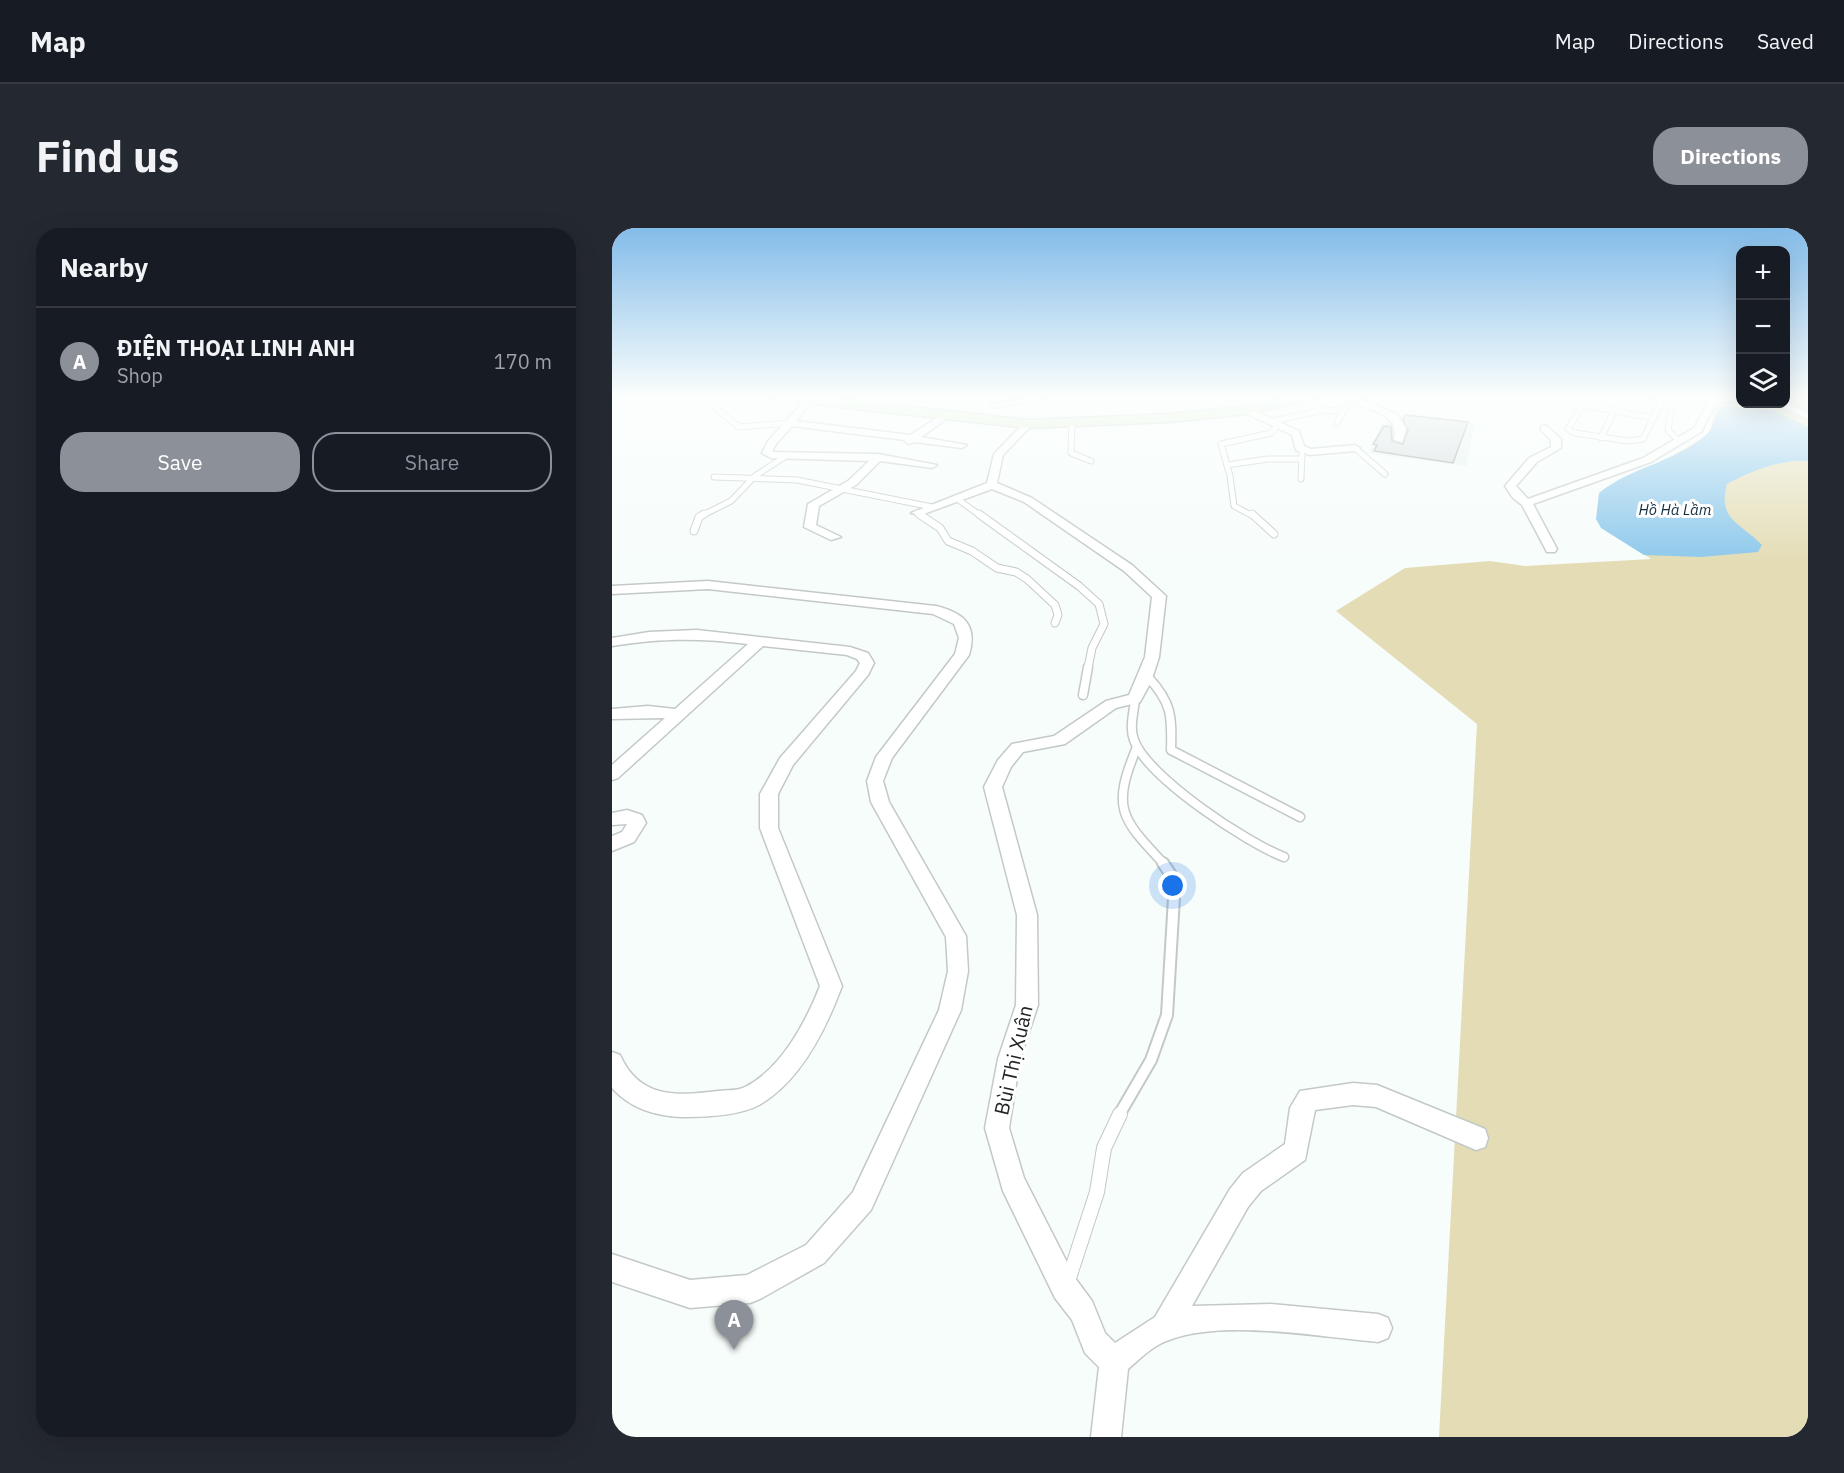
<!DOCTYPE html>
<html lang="en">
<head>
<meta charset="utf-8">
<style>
	body { margin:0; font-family:"IBM Plex Sans",sans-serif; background:#242831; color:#f1f3f6 }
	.controls { position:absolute; right:18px; top:18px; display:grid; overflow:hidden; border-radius:12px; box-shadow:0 6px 24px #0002 }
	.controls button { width:54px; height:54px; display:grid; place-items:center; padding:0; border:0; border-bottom:2px solid #363941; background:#171b24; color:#f1f3f6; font:30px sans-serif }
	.you { position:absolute; left:561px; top:658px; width:21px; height:21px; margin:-15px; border:4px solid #fff; border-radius:50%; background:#1a73e8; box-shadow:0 0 0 9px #1a73e833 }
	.badge { display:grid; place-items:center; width:39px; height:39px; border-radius:50%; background:#8c9099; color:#fff; font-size:20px; font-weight:700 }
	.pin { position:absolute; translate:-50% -50px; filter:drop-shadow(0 2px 3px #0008) }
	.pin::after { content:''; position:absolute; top:32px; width:21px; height:18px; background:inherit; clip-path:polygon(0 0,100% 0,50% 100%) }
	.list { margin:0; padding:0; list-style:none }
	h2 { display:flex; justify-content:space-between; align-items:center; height:78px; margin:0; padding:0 24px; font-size:26px }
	h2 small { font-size:20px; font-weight:400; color:#9ea1a6 }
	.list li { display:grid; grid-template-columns:39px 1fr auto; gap:18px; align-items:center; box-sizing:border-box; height:108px; padding:0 24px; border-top:2px solid #363941 }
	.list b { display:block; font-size:22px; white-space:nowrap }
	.list p { margin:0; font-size:20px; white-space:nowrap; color:#9ea1a6 }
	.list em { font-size:20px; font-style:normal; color:#9ea1a6 }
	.actions { display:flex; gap:12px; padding:18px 24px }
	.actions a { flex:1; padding:14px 0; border:2px solid #8c9099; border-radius:24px; text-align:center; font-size:21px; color:#8c9099 }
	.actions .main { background:#8c9099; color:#fff }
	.icon { flex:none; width:33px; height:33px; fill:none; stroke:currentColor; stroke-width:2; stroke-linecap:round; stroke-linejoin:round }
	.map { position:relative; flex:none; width:1196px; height:1209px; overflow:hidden; border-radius:24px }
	header { display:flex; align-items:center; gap:36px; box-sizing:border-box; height:84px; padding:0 30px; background:#171b24; border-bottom:2px solid #363941 }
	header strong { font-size:28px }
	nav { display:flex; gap:33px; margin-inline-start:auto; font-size:21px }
	.intro { display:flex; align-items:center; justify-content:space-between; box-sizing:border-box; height:144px; padding:0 36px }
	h1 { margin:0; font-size:42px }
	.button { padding:15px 27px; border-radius:24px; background:#8c9099; color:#fff; font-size:21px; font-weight:700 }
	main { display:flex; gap:36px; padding:0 36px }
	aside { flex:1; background:#171b24; border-radius:24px; box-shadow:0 6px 24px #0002 }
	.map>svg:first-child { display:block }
	.built { fill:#e4f3ec }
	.green { fill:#e3dcb4 }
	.water { fill:#8bc7eb }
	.building { fill:#d4dadb; stroke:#939a9a; stroke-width:1.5 }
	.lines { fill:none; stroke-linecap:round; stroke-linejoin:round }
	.service-far4-casing { stroke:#c3c9c6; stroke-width:7 }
	.service-far3-casing { stroke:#c3c9c6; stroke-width:9 }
	.service-far2-casing { stroke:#c3c9c6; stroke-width:11 }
	.service-far1-casing { stroke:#c3c9c6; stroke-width:14 }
	.service-casing { stroke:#c3c9c6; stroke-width:16 }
	.minor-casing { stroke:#c3c9c6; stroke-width:3 }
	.secondary-casing { stroke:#c3c9c6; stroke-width:3 }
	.service-far4 { stroke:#fff; stroke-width:5 }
	.service-far3 { stroke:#fff; stroke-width:7 }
	.service-far2 { stroke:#fff; stroke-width:8 }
	.service-far1 { stroke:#fff; stroke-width:10 }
	.service { stroke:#fff; stroke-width:14 }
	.minor { fill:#fff; fill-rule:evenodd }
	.secondary { fill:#dbf0ca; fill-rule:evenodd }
	.labels { text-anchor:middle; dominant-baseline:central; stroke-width:6; stroke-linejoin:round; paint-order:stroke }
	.far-water-label { font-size:15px; font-style:italic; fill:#112d3c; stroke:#fff }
	.near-street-label { font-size:20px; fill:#232524; stroke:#fff }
</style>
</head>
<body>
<header>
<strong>Map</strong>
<nav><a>Map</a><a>Directions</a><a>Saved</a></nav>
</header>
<div class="intro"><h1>Find us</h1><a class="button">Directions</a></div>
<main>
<aside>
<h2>Nearby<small></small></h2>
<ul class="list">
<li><span class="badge">A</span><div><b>ĐIỆN THOẠI LINH ANH</b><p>Shop</p></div><em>170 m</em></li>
</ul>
<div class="actions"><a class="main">Save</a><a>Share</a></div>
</aside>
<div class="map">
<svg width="1196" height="1209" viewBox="0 0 1196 1209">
	<rect width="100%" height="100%" fill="#f7fdfb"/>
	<polygon class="built" points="793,185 863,194 854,238 757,225 770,195"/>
	<path class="green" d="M1174,168h22v1041h-369l38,-713 -141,-113 69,-43 85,-7 35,5 126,-7 -42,-27 57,-72 43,-26c7,-23 3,-36 31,-35v5h46z"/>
	<path class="water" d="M1109,178l52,4 35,17v34c-27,-2 -58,10 -81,23 -10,36 14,39 35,61l-4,7 -57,5 -57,-2 -43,-27 -5,-9 3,-26c32,-26 76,-31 107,-58 8,-7 9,-21 15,-29z"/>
	<polygon class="building" points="793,187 856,194 841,235 762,223 765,217 761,216 772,198 779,199 780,213 791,216 796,202 791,192"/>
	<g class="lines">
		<g class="service-far4-casing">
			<g id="service-far4">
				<polyline points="882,168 887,171"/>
				<polyline points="976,168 956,201 963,205 1016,213 1031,211 1051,170"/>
				<polyline points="1040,168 1061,171 1056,202 1067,213"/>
				<polyline points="97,175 127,199 179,195"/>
				<polyline points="971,177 1042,190"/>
				<polyline points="662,193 710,182 729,183"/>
				<polyline points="460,195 459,225 479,233"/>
				<polyline points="725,195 734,178"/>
				<polyline points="989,210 1002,183"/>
				<polyline points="743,220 773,246"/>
				<polyline points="615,237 656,231 690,231"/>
				<polyline points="102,249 185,252 320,279"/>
				<polyline points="689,251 690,222"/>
				<polyline points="344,270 369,288"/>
				<polyline points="305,285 309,288"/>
				<polyline points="89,288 119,273 143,248 174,228"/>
				<polyline points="641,288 622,278 618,248 609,216 659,205 667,196"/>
			</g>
		</g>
		<g class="service-far3-casing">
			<g id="service-far3">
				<polyline points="307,286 328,300 336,313 360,323 385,340 404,344 415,351 443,377 446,387 443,395"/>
				<polyline points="367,286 467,358 487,376 492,396 480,420 476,440"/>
				<polyline points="640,286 662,306"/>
				<polyline points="82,303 87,289 92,286"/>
			</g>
		</g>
		<g class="service-far2-casing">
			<g id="service-far2">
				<path d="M536,449c24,26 24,39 23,73l129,67"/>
				<polyline points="471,467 476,439"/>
				<path d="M523,471c-1,13 -6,28 -1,41 13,37 113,103 150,117"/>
				<path d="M525,519c-26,62 -16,71 27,117"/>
			</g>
		</g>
		<g class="service-far1-casing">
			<polyline id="service-far1" points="507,887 539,832 555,787 563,653 551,635"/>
		</g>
		<g class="service-casing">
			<polyline id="service" points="456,1053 485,964 492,920 508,886"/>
		</g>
		<g class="minor-casing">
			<g id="minor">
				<polygon points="423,168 444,168 383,180 378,177"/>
				<path d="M729,168h12l44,18 9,15 -4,13 -8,-2c6,-32 -34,-29 -53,-44z"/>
				<polygon points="1113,168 1128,168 1128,172 1105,174 1089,204 1039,234 921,276 945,321 943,324 935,324 910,277 901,270 893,258 917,230 939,219 939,212 929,202 929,198 935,198 949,211 949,220 925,234 904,258 916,271 1031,230 1082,200 1099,170"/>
				<polygon points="195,170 202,172 184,193 298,207 333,185 338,188 336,190 309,209 355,217 350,220 302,214 296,216 292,212 180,198 164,216 160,224 266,226 325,237 320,240 268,233 244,257 207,278 204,297 229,309 219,312 192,299 196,276 236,253 257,233 159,230 150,225 156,213"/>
				<polygon points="1174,175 1196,185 1196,191 1163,176"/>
				<polygon points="631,180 637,180 687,203 692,218 699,221 743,217 748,220 743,223 698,227 684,222 680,207 631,184"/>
				<path d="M413,194l8,2 -30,31 -6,28 35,15 100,67 34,31 -7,61 -8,25 -11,20 -24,6 -51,36 -42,8 -12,15 -9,20 35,128 1,90 -18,54 -11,69 15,50 51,100 17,23 13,32 10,10 40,-26 75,-128 13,-16 42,-29 5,-36 10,-17 53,-8 24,2 108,44 3,9 -3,9 -9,3 -100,-43 -23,-2 -38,5 -10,50 -44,31 -13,16 -56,99 79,-2 107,10 10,4 4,10 -4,10 -10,4c-60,-5 -153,-23 -209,-2 -16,5 -29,19 -41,29l-7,68h-30l8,-70 -14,-14 -13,-33 -17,-22 -52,-107 -18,-63 13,-69 18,-54 1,-90 -33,-128 14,-27 14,-16 42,-8 52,-35 23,-6 16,-38 7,-60 -28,-26 -100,-69 -32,-13 -71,26 -10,-2 76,-30 7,-29z"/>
				<path d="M96,353l228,25c28,7 42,19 33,49l-77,103 -9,23 6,21 77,134 2,35 -7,39 -90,200 -47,53 -64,36 -10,4 -60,5 -78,-26v-28l78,26 57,-5 59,-30 47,-53 86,-182 9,-39 -2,-34 -75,-135 -4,-21 9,-24 79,-103 4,-16 -5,-14 -21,-10 -225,-25 -96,5v-8z"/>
				<path d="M85,402l153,17 18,6 6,10 -6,12 -75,90 -15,29v34l64,158c-16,43 -41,95 -83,119 -21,11 -54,12 -77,12 -27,-1 -52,-9 -70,-29v-36l8,3c20,44 56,41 98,36 8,-1 19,0 27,-4 36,-18 61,-65 75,-101l-60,-158v-34l20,-36 76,-87 4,-8 -3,-4 -10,-4 -84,-9 -145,132 -6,2v-15l53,-47 -53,1v-10l36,-3 27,3 73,-65c-48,-6 -88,-6 -136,2v-8l37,-6z"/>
				<polygon points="15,582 30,587 34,595 22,614 0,623 0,608 10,604 15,596 0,597 0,585"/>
			</g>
		</g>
		<g class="secondary-casing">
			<polygon id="secondary" points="157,168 201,168 416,192 558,186 634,178 679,168 705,168 703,171 634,186 558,194 416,200 164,172"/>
		</g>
		<use href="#service-far4" class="service-far4"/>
		<use href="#service-far3" class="service-far3"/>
		<use href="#service-far2" class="service-far2"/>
		<use href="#service-far1" class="service-far1"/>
		<use href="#service" class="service"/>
		<use href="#minor" class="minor"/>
		<use href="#secondary" class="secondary"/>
	</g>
	<linearGradient id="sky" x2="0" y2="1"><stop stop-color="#83bce9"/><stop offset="0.5" stop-color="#fbfefd"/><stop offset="1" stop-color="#fbfefd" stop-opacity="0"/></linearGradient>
	<rect width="1196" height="337" fill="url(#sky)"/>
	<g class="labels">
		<g class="far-water-label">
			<text x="1063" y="281">Hồ Hà Lầm</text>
		</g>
		<g class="near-street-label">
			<text transform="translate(401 832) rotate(-77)">Bùi Thị Xuân</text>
		</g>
	</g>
</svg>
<div class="controls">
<button>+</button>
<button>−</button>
<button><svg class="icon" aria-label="layers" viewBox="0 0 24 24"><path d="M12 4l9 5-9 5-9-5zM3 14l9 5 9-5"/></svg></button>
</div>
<div class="you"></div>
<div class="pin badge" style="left:122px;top:1122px">A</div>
</div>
</main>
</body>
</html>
